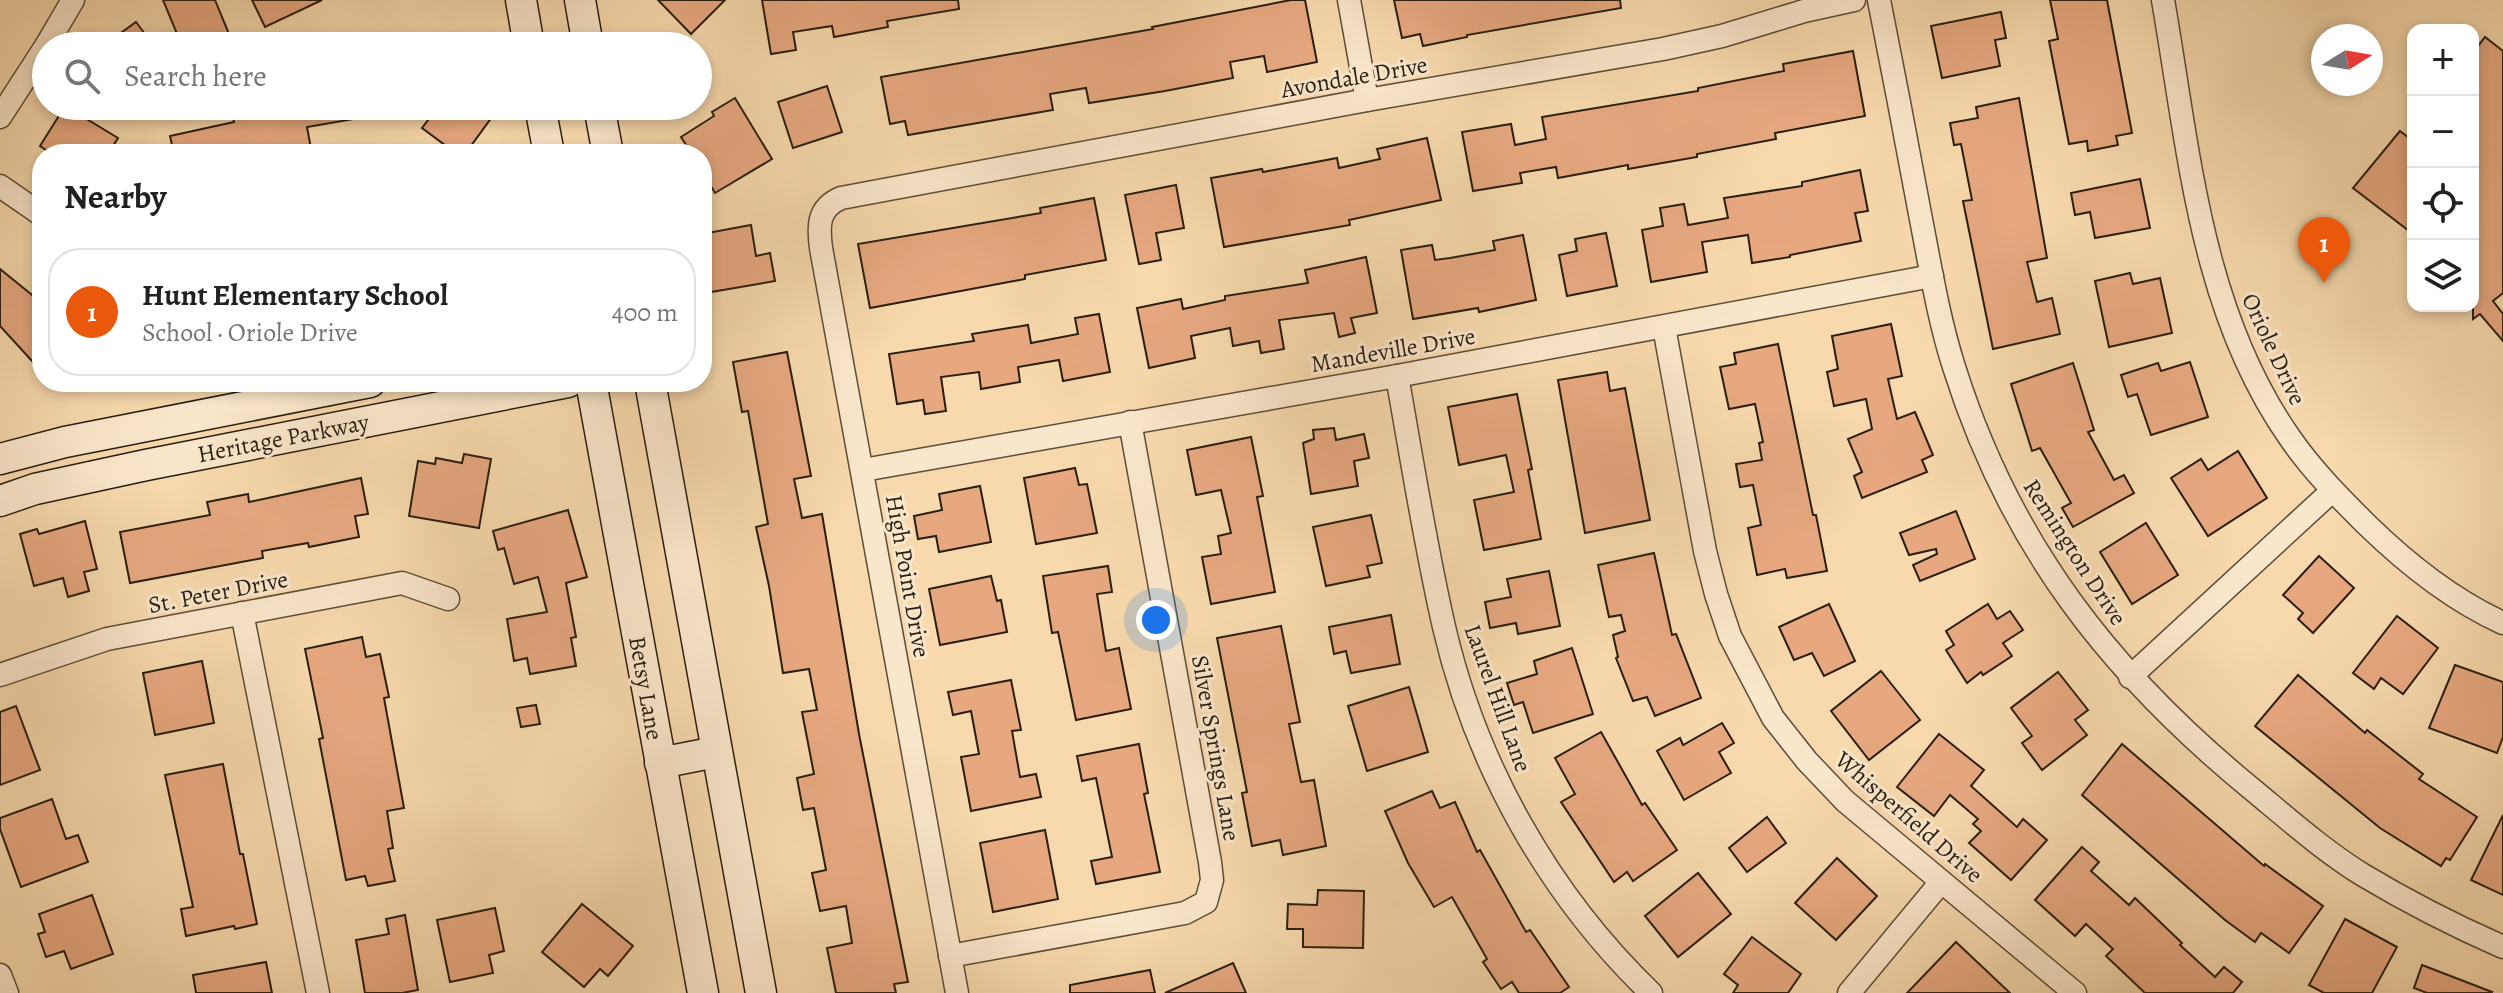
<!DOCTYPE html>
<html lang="en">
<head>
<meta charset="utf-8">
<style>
	body { margin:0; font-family:Alegreya,serif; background:#f2f2f2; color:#202124 }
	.controls { position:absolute; right:24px; top:24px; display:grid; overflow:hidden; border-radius:16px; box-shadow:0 4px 12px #0003 }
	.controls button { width:72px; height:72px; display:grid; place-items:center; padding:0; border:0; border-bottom:2px solid #e0e0e0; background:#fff; color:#202124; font:40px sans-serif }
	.compass { position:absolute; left:2311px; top:24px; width:72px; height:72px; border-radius:50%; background:#fff; box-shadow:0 4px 12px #0003; rotate:79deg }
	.you { position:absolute; left:1156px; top:620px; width:28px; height:28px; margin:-20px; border:6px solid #fff; border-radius:50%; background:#1a73e8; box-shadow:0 0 0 12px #1a73e833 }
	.badge { display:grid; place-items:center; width:52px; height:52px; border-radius:50%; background:#ea580c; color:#fff; font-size:26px; font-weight:700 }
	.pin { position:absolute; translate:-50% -66px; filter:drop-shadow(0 2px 4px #0008) }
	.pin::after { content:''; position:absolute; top:42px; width:28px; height:24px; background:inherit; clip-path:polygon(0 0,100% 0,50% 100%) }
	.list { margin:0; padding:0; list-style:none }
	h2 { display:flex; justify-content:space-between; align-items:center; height:104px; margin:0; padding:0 32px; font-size:34px }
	h2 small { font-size:26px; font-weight:400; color:#757577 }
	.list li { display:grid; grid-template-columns:52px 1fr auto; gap:24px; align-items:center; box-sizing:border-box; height:128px; margin:0 16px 16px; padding:0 16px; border:2px solid #e0e0e0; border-radius:32px }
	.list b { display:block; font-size:30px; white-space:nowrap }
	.list p { margin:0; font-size:26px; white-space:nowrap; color:#757577 }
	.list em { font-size:26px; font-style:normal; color:#757577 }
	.icon { flex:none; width:44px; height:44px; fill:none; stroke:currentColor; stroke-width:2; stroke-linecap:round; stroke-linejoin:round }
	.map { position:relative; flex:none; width:2503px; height:993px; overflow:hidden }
	.search { position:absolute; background:#fff; box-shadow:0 4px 12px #0003; left:32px; top:32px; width:680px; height:88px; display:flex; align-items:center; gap:20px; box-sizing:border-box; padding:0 28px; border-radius:44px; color:#757577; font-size:30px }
	.panel { position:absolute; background:#fff; box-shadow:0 4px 12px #0003; left:32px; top:144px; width:680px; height:248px; border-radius:32px }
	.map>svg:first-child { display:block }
	.building { fill:#e7a880; stroke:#291e11; stroke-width:2 }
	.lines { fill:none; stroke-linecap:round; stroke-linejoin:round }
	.minor-casing { stroke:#5c4d38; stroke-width:25 }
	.secondary-casing { stroke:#291e11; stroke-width:33 }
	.minor { stroke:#fae6ca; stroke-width:22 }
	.secondary { stroke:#fae6ca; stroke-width:30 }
	.labels { text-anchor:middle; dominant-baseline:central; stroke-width:6; stroke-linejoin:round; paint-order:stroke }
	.street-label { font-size:24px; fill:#291e11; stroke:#fae6ca }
</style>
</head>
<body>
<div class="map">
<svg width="2503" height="993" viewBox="0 0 2503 993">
	<rect width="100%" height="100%" fill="#f7d9ad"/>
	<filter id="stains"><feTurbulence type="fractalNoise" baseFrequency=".0025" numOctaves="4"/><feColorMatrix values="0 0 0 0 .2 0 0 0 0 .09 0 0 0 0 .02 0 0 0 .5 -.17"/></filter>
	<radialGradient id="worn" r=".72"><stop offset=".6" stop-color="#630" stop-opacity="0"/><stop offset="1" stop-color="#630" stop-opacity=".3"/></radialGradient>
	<g class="building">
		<polygon points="163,0 215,0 234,46 214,46 211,41 198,46 182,46"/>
		<polygon points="252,0 322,0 265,27"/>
		<polygon points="658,0 725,0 691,34"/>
		<polygon points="762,0 958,0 959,9 887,21 888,27 834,37 832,26 793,32 796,50 771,54"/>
		<polygon points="1291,0 1305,0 1317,62 1267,72 1264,56 1230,62 1233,78 1165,91 1089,103 1086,88 1050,94 1053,110 908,135 905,121 890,124 881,77 1153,29 1152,27"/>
		<polygon points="1394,0 1620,0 1621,8 1467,35 1467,37 1423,46 1420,34 1402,38"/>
		<polygon points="2050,0 2107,0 2132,133 2116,136 2118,145 2088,151 2087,141 2069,144 2049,41 2058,39"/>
		<polygon points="2001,12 2006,38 1995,40 2000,66 1942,78 1931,26"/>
		<polygon points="136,22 154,46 103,46"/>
		<polygon points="2485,37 2503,51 2503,293 2493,301 2503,314 2503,341 2480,314 2473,319 2473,53"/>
		<polygon points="1853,51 1865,116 1775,133 1776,139 1697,154 1697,157 1628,169 1628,165 1558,178 1556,167 1520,173 1522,183 1473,191 1462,132 1511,124 1515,145 1546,139 1542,117 1698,91 1698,88 1784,71 1783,64"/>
		<polygon points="827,86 842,132 793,148 778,102"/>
		<polygon points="735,98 772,159 715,193 702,171 702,154 692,154 681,137 714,116 712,112"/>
		<polygon points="2019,98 2047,258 2027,262 2037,302 2052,298 2060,334 1993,349 1963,201 1972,200 1961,144 1954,145 1950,123 1978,118 1976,107"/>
		<polygon points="65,106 118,138 108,154 52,154 40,146"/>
		<polygon points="258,106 376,106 377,115 307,127 312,154 174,154 170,136 234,122 232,111"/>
		<polygon points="417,106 500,106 465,154 457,154 422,128 431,116"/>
		<polygon points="2400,131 2413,141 2413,234 2353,188"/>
		<polygon points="1427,138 1441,200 1349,220 1350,225 1224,247 1211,178 1262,169 1263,172 1337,158 1339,168 1380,159 1377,149"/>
		<polygon points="1860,170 1868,211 1855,213 1861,241 1790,255 1790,257 1752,263 1748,235 1702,242 1707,272 1651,282 1642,230 1663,226 1660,208 1684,204 1688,225 1728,218 1724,198 1802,186 1802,182"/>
		<polygon points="2140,179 2150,228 2095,238 2090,212 2075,215 2071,193"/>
		<polygon points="1176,185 1184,228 1156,233 1161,260 1139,264 1125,195"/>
		<polygon points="1094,198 1106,260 1025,275 1025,279 870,308 858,244 1041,213 1040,208"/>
		<polygon points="751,225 756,256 770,253 775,281 711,292 702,234"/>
		<polygon points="1606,233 1617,286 1567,296 1559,255 1577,251 1575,239"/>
		<polygon points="1523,235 1536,300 1479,312 1478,308 1413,319 1401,250 1432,245 1435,260 1450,258 1495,250 1493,241"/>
		<polygon points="1366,257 1377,313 1351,318 1355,333 1339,337 1334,313 1279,320 1284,349 1261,353 1259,341 1233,346 1230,328 1191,336 1195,358 1149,368 1137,308 1181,299 1183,309 1225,300 1225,296 1308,283 1305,270"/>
		<polygon points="0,269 42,303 42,372 0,326"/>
		<polygon points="2130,273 2133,284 2160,278 2172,333 2109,347 2095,281"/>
		<polygon points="1099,314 1110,372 1063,381 1059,360 1018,367 1020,382 981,389 979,372 941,377 946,411 925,414 923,400 897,404 889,354 974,341 972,334 1028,325 1031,343 1078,334 1075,318"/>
		<polygon points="1891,324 1902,376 1888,379 1897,419 1915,412 1933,455 1922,460 1927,472 1862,498 1854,476 1862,472 1848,439 1872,429 1866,399 1834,406 1827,372 1838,369 1832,336"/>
		<polygon points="1778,344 1813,515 1816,515 1827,571 1787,578 1785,569 1757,575 1748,528 1761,525 1753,485 1740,487 1736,464 1762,460 1759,443 1763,442 1755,404 1729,409 1720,367 1736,364 1734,353"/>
		<polygon points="787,352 811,476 794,479 802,518 822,514 859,734 908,982 894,984 896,993 836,993 827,948 852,943 846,906 820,911 812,873 826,870 814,808 803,810 797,778 814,774 802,712 817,710 809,669 783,673 769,586 756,527 768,524 748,411 742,412 733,362"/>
		<polygon points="2190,362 2208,417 2151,435 2137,394 2128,397 2121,375 2158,363 2161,371"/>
		<polygon points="2073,363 2094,430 2088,432 2114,480 2124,475 2134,493 2073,527 2062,508 2071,503 2040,448 2032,451 2011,384"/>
		<polygon points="1607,372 1610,391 1625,388 1650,520 1585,533 1558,380"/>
		<polygon points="1517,394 1532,469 1528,470 1541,539 1484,550 1474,500 1514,492 1506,455 1459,465 1448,407"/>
		<polygon points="1334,428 1336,440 1364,434 1369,458 1354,461 1358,486 1311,494 1303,443 1314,439 1313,430"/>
		<polygon points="1251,437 1263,496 1257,497 1275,592 1211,604 1202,557 1221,554 1218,536 1231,533 1221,490 1196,495 1187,450"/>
		<polygon points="2238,451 2267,498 2208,536 2171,478 2201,459 2208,470"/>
		<polygon points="464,454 491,459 479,528 409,516 418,461 435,464 436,458 462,463"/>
		<polygon points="1075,468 1079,485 1087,484 1097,533 1036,544 1024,478"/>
		<polygon points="361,478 368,514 355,516 359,537 309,547 308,543 262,551 263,558 130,583 120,532 210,515 207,502 248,494 249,502"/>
		<polygon points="980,486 991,542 939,552 936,536 918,539 914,516 942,510 939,494"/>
		<polygon points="568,510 587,577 566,583 576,637 571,638 576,666 530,674 527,658 514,661 507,619 547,612 538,577 514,584 504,548 498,550 493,531"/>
		<polygon points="1956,511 1975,559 1920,581 1913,565 1937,554 1936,549 1909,555 1900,533"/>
		<polygon points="1371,515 1382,563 1367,566 1370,577 1326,586 1313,527"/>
		<polygon points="85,521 97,569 84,572 89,591 68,597 63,578 34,586 20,534 37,529 39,534"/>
		<polygon points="2146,523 2178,575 2132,604 2100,552"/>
		<polygon points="1654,553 1672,635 1676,634 1701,698 1655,716 1647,697 1633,701 1616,658 1618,657 1613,635 1625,631 1621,615 1609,617 1598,565"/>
		<polygon points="2319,556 2354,588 2313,633 2298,619 2303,613 2283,595"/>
		<polygon points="1108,566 1112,592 1097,594 1106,651 1119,648 1131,709 1076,720 1058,632 1052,633 1043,576"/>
		<polygon points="1549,571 1560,626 1518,634 1516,623 1490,628 1485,602 1511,597 1507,579"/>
		<polygon points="991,576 997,601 1001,600 1007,632 940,645 929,589"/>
		<polygon points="1829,604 1855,661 1824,676 1812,653 1794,660 1779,627"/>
		<polygon points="1988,604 1997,619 2010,611 2023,630 2003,643 2012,656 1983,675 1981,672 1967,683 1946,650 1954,645 1946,631"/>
		<polygon points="1391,615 1400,664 1351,673 1346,651 1334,654 1329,627"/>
		<polygon points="2397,616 2438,648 2403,694 2381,678 2374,689 2353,673"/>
		<polygon points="1281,626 1300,722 1289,724 1301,782 1314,780 1326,846 1283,855 1280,840 1252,846 1242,793 1247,792 1217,638"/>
		<polygon points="362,637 366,657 380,654 389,697 384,698 404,808 387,811 393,848 388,849 395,881 368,886 365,876 346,880 319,739 323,738 305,649"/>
		<polygon points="1572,648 1593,714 1533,733 1523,702 1514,705 1507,683 1537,674 1534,661"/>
		<polygon points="202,661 214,723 155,735 143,673"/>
		<polygon points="2455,665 2503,682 2503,737 2497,753 2429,728"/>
		<polygon points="1881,671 1920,720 1869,760 1831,711"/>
		<polygon points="2058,672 2088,710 2075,720 2087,735 2042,770 2022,743 2032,736 2011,708"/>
		<polygon points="2298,675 2365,733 2367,730 2423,774 2419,779 2477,817 2450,860 2446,858 2441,866 2380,828 2255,726"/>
		<polygon points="1011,680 1021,730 1012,731 1020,777 1036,774 1041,797 971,811 961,757 979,754 971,711 953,715 948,692"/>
		<polygon points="1409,687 1428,752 1367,771 1348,706"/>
		<polygon points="536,705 540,724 521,727 517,708"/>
		<polygon points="16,706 40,770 0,785 0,712"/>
		<polygon points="1722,723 1734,743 1719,752 1731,773 1684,800 1657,751 1680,738 1683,745"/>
		<polygon points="1601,732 1642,805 1645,803 1677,850 1633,881 1627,872 1614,882 1561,802 1575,794 1555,758"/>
		<polygon points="1939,734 1984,770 1971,786 2017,827 2023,819 2047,840 2011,880 1969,843 1981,831 1973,824 1978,819 1950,795 1934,816 1897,787"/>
		<polygon points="1139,744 1148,793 1144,794 1160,872 1096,884 1091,861 1112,857 1096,778 1082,781 1077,756"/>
		<polygon points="2122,744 2264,866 2265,864 2323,906 2289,953 2261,933 2255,942 2225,920 2082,795"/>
		<polygon points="223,764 240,854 243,854 257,924 235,929 234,926 186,936 181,909 193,907 165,775"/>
		<polygon points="1432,791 1440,808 1455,802 1477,852 1480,850 1526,932 1530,930 1569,987 1560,993 1519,993 1512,982 1501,989 1483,962 1487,959 1452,897 1434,907 1408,863 1385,811"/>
		<polygon points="52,799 66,839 78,835 88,862 21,887 0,829 0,818"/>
		<polygon points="2503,815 2503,895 2471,880"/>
		<polygon points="1767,817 1786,843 1747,872 1729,848"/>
		<polygon points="1045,830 1058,899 993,912 980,843"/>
		<polygon points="2082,847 2099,862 2091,871 2129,905 2135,898 2182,943 2180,945 2215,977 2224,967 2242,982 2233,993 2145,993 2106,956 2113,949 2086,924 2075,936 2035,900"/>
		<polygon points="1837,858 1877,896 1836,940 1795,903"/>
		<polygon points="1698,873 1731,914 1678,957 1645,916"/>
		<polygon points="1318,890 1364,891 1363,948 1303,947 1303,929 1287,929 1288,904 1317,905"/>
		<polygon points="92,895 113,954 71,969 64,951 46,957 38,934 45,932 39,914"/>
		<polygon points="582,904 633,946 608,976 600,969 584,987 542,952"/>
		<polygon points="495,908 504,951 489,955 493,973 450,982 437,920"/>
		<polygon points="405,915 418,990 402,993 365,993 356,940 389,934 386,919"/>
		<polygon points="2345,919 2397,947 2372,993 2324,993 2309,985"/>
		<polygon points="1752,937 1801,974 1788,993 1733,993 1738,985 1724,974"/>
		<polygon points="1956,942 2010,993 1907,993"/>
		<polygon points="266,962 272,993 196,993 193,975"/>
		<polygon points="1233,963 1246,993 1165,993"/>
		<polygon points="2422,965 2492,992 2491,993 2427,993 2414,988"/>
		<polygon points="1150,970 1155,993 1070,993 1070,985"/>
	</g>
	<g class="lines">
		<g class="minor-casing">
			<g id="minor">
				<polyline points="1349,0 1367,100"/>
				<path d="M1879,0c14,71 28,143 41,214 10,51 18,103 34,153 56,178 156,306 299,423 35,29 71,61 110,85 45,27 92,51 140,72"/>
				<path d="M2163,0c26,149 37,310 127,438 22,32 49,59 76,86 40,39 86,76 137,99"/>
				<polyline points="46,46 73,0"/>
				<polyline points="0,117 46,46"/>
				<polyline points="0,186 42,215"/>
				<polyline points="1664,327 1705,551 1716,594 1730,636 1773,718 1807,761 1845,801 2075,993"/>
				<path d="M1397,376c15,84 28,168 47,251 32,138 105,268 207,366"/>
				<polyline points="863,470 1397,376 1932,276"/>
				<polyline points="242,613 318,993"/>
				<polyline points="0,675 107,639 402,583 448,599"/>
				<polyline points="2130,677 2332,491"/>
				<polyline points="950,956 1185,913 1206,902 1212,880 1210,862 1130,422"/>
				<polyline points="0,975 7,993"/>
				<path d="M957,993l-136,-745c-3,-23 -3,-40 20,-50l526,-98 296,-51 59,-13 82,-25 50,-11"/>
				<polyline points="1849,993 1941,882"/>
			</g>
		</g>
		<g class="secondary-casing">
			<g id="secondary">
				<polyline points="521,0 529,46"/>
				<polyline points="580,0 588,46"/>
				<polyline points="540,106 549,154"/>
				<polyline points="599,106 608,154"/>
				<polyline points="591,382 703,993"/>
				<polyline points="650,382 761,993"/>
				<polyline points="0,459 65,442 370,382"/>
				<polyline points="0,501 35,489 146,465 568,382"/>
				<polyline points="660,763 716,752"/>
			</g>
		</g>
		<use href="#minor" class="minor"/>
		<use href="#secondary" class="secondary"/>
	</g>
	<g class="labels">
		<g class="street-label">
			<text transform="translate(1354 77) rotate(-10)">Avondale Drive</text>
			<text transform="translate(2274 349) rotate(65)">Oriole Drive</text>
			<text transform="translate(1393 350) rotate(-10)">Mandeville Drive</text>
			<text transform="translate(283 438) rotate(-11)">Heritage Parkway</text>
			<text transform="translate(2075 552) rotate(57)">Remington Drive</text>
			<text transform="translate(908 576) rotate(80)">High Point Drive</text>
			<text transform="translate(218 592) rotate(-11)">St. Peter Drive</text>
			<text transform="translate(646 688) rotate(80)">Betsy Lane</text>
			<text transform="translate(1498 698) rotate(70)">Laurel Hill Lane</text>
			<text transform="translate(1216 748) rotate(80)">Silver Springs Lane</text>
			<text transform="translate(1909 817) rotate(41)">Whisperfield Drive</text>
		</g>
	</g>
	<rect width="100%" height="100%" filter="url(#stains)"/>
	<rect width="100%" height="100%" fill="url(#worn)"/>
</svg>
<div class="controls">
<button>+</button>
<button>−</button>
<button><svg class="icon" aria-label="locate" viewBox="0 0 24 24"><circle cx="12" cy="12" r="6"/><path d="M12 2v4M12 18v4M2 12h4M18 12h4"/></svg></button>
<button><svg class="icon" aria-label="layers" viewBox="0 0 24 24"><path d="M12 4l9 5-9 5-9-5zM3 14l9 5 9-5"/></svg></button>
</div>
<svg class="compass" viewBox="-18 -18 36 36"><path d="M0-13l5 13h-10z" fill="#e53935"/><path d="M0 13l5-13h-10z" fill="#757577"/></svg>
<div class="you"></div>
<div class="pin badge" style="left:2324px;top:283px">1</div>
<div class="search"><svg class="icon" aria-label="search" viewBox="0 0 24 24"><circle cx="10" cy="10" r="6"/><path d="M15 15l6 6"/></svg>Search here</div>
<section class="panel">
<h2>Nearby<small></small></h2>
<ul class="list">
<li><span class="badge">1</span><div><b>Hunt Elementary School</b><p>School · Oriole Drive</p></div><em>400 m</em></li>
</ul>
</section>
</div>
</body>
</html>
